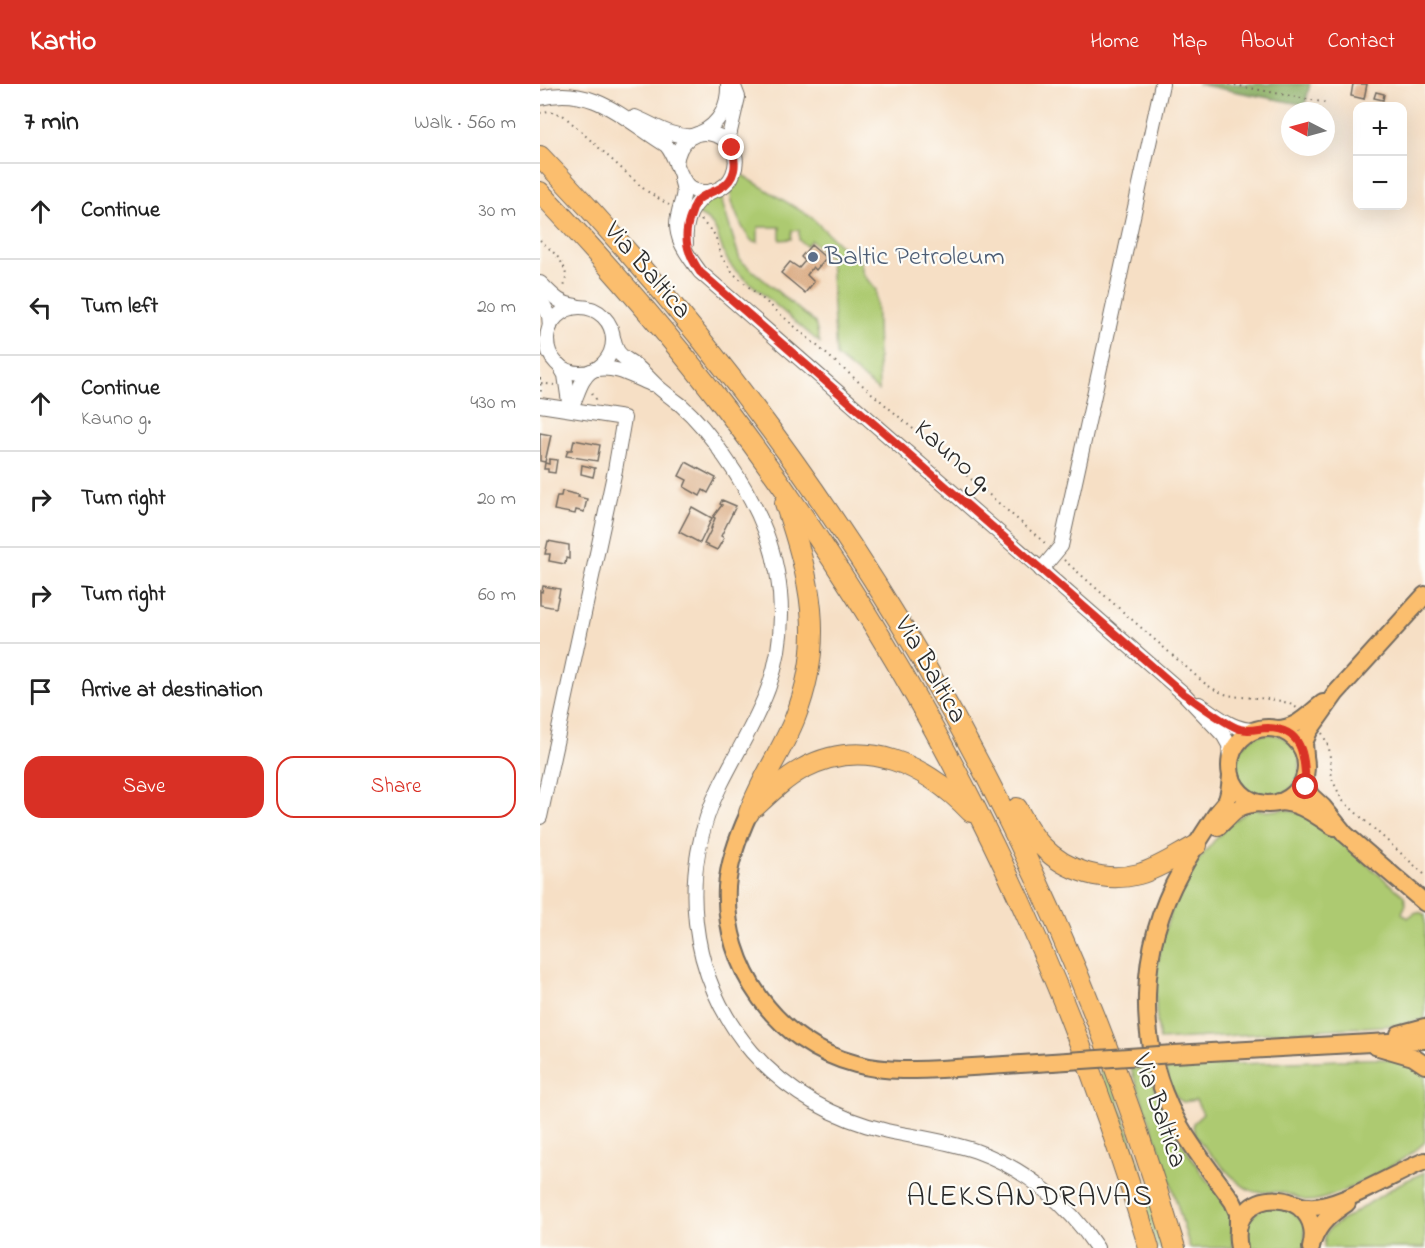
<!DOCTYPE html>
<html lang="en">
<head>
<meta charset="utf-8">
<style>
	body { margin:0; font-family:"Indie Flower",sans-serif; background:#f2f2f2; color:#222 }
	.controls { position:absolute; right:18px; top:18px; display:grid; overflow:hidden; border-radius:12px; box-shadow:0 6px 24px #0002 }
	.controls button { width:54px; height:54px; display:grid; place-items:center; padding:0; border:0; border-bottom:2px solid #e0e0e0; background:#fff; color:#222; font:30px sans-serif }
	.compass { position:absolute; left:741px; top:18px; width:54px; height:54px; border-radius:50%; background:#fff; box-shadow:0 6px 24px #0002; rotate:276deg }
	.stop { position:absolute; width:18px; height:18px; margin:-14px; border:4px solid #d93025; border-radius:50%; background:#fff }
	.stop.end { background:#d93025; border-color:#fff; box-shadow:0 2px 6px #0008 }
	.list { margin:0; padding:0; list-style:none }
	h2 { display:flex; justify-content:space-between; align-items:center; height:78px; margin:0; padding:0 24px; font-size:26px }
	h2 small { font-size:20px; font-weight:400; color:#767676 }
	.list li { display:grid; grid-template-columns:39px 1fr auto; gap:18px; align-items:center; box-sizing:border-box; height:96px; padding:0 24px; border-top:2px solid #e0e0e0 }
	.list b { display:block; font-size:22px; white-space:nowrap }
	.list p { margin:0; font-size:20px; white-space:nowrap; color:#767676 }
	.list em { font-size:20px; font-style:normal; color:#767676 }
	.actions { display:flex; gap:12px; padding:18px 24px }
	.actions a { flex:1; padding:14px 0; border:2px solid #d93025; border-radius:18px; text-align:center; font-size:21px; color:#d93025 }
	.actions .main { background:#d93025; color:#fff }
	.icon { flex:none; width:33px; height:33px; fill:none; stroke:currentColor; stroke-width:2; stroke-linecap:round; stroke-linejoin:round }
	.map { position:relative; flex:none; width:885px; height:1164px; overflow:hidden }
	header { display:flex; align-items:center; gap:36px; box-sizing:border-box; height:84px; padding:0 30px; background:#d93025; color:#fff }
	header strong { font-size:28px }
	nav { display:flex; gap:33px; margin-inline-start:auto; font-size:21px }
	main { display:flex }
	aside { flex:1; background:#fff }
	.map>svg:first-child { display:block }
	.green { fill:#adca71; stroke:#6c7a4e; stroke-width:1.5 }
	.forest { fill:#8aae63; stroke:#5a6c47; stroke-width:1.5 }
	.building { fill:#dbad86 }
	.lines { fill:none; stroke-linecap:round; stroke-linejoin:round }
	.minor-casing { stroke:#726a61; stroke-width:16 }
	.major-casing { stroke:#726a61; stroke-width:20 }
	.highway-casing { stroke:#726a61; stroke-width:22 }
	.path { stroke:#726a61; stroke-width:2; stroke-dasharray:1.5 4.5; stroke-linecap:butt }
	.minor { stroke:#fff; stroke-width:14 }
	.major { stroke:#fbbe6e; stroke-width:16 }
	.highway { stroke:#fbbe6e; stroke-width:20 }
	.major-bridge-casing { stroke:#726a61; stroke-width:20; stroke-linecap:butt }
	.major-bridge { stroke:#fbbe6e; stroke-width:16 }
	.route { stroke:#d93025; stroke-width:8 }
	.service-dot { fill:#5c6f8a; stroke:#fdfcf7; stroke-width:2 }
	.labels { text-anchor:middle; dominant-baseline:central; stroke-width:4.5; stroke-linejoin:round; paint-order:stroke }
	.service-label { font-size:27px; fill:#4e5e75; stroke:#fdfcf7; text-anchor:start }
	.street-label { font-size:27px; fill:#2b2b2b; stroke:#fdfcf7 }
	.quarter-label { font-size:30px; letter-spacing:1.5px; fill:#2b2b2b; stroke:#fdfcf7 }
</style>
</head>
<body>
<header>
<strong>Kartio</strong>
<nav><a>Home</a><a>Map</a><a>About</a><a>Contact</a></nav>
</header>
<main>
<aside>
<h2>7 min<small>Walk · 560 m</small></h2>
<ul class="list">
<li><svg class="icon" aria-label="ahead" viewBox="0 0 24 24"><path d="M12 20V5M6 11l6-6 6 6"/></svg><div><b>Continue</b></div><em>30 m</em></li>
<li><svg class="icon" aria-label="left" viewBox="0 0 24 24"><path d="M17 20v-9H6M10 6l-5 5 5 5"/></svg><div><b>Turn left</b></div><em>20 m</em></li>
<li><svg class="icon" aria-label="ahead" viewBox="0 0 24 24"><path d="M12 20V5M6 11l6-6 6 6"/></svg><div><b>Continue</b><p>Kauno g.</p></div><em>430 m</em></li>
<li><svg class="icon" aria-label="right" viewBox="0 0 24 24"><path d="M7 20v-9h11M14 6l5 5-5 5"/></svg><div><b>Turn right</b></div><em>20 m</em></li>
<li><svg class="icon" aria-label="right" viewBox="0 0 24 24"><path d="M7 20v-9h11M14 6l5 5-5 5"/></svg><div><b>Turn right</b></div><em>60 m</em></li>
<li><svg class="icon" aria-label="arrive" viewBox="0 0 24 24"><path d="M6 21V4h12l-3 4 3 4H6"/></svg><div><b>Arrive at destination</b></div></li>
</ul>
<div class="actions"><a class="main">Save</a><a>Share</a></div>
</aside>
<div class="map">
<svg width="885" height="1164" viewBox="0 0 885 1164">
	<rect width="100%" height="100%" fill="#fdfcf7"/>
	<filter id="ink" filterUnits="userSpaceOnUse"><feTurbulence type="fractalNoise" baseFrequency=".0167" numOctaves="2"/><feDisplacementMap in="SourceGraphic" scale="12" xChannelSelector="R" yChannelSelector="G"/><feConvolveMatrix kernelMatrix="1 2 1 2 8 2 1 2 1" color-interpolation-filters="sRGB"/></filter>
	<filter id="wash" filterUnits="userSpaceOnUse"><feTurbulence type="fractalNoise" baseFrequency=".008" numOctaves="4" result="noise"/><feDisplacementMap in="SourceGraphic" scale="24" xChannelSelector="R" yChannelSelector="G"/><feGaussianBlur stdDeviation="1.35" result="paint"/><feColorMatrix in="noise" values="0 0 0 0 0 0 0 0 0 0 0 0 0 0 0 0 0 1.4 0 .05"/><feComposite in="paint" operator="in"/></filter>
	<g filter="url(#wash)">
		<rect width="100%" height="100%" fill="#f6dfc5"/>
		<g class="green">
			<path d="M199,89l72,44 28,27 21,15 3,15 13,16 3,101 -43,-35 -6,-98 -19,-18 -5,6 -7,-6v-10l-7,1 -1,8 -11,1v-13h-22v15h-5c-9,-8 -23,-38 -22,-50 1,-7 5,-13 8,-19z"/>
			<path d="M184,106l-2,8 1,7 17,55 75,63 5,20 -84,-72c-3,-3 -7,-7 -9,-12 -12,-21 -5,-35 -32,-46l4,-8z"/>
			<circle cx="728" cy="682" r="32"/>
			<path d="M713,725l15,2 16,-2 23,6 40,32 57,49 2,8 -4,9 6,5c6,-5 9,-9 17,-3v104l-28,6 -237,15c-14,-70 6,-145 54,-199 13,-15 21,-23 39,-32z"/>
			<path d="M825,975c22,-1 42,0 60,14v69c-18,18 -91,58 -115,59 -10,0 -20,-8 -31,-9 -10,-1 -22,3 -31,-3 -12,-6 -22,-19 -31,-28 -9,-10 -25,-24 -24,-38l10,-9 -7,-14 -13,2c-12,-7 -15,-22 -18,-35z"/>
			<polygon points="608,984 616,1009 630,1041 665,1094 690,1122 693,1164 650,1164 628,1089 591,985"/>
			<polygon points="559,986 569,986 626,1164 617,1164"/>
			<polygon points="885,1088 885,1164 784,1164 785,1151 790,1144 859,1100"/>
			<path d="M724,1122l24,1 17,17v24h-59c-3,-22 0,-28 18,-42z"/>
		</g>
		<polygon class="forest" points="657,0 770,0 765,21"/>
		<g id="blocks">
			<g class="building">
				<polygon points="813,0 827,0 824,15 811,12"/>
				<polygon points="836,8 844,10 843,16 834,14"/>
				<polygon points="271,161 286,174 276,186 273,183 267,191 274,198 265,209 241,189 250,178 259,184 265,177 261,173"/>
				<polygon points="0,349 11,351 5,378 0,377"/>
				<polygon points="34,356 60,361 57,377 26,372 28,366 32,366"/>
				<polygon points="9,375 17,376 15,389 8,388 8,385 4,385 5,379 9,380"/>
				<polygon points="146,378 176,394 168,409 163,406 160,412 144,403 147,396 139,392"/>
				<polygon points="42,381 55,384 53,393 41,390"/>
				<polygon points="22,407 39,411 38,413 47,415 44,428 36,426 35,430 14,426 17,412 21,412"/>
				<polygon points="182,416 196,422 181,452 184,454 177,466 164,460 172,444 171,444 175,434 173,433 182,421 180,420"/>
				<polygon points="152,423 172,434 160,459 139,448"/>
				<polygon points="8,457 29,461 29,475 26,474 25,480 9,477 10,470 5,470"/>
				<polygon points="3,502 20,505 16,524 0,521 0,507 2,508"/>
			</g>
		</g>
	</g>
	<g filter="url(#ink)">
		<use href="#blocks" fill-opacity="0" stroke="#726a61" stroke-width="1.5"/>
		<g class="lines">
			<g class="minor-casing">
				<g id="minor">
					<path d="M0,14c53,-14 85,22 126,47 16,17 11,54 47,46 9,-2 17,-9 20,-17 17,-41 -52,-62 -57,-10"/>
					<path d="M95,33c19,8 37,21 58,19"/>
					<path d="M160,49c20,-9 29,-28 28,-49"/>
					<polyline points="192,64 189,52 198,13 193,0"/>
					<path d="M141,95c6,17 0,20 -3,37 -5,22 10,39 22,56l484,422 40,42 5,9 1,14"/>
					<path d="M146,160c-2,-23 6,-42 26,-53"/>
					<path d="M0,199c13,12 17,20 36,23"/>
					<polyline points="0,215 9,231 10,243"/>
					<circle cx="40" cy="256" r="33"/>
					<path d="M73,254c2,4 2,8 4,12 4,8 12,10 18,15 8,6 15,15 22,21 8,7 16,13 24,19 17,15 31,33 43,51 34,48 57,99 57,158 0,72 -30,110 -60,170 -44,86 -33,194 31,268 35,40 83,67 135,79 29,6 60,10 89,20 50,18 92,53 121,97"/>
					<polyline points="19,281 25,291 30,325"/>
					<path d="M56,285c22,-3 35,7 55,15"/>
					<polyline points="0,321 84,334 75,386 0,733"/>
					<path d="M30,325c8,-13 9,-28 21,-38"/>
					<polyline points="501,486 521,462 622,0"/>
					<path d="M659,620c19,12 33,26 56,26"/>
				</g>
			</g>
			<g class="major-casing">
				<g id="major">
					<circle cx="728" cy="682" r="38"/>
					<path d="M737,645c21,-1 30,-14 46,-26"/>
					<polyline points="765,672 764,659 769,647 796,609 885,511"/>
					<polyline points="765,690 766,703 771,712 783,723 805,750 885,819"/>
					<path d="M691,692c-1,9 -1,18 -5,26 -3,5 -8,9 -11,14 -12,18 -24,36 -34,55 -43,76 -46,171 -5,248 16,30 38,56 57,83l5,11v14"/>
					<path d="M739,718c24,1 35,13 55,25"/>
					<path d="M209,729c-11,24 -20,48 -22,74 -4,81 50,157 129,177 33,9 67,6 100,4 32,-2 64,-4 96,-6"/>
					<path d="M678,743c17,-15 17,-22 42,-24"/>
					<polyline points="859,950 885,943"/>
					<polyline points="835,962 873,973 885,981"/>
					<polyline points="634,970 885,956"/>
					<path d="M755,1120c4,1 9,3 13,3 29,3 88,-35 117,-46"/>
					<path d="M773,1156c7,-18 18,-26 34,-37"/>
					<path d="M699,1164c-14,-66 88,-63 72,0"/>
				</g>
			</g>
			<g class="highway-casing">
				<g id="highway">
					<path d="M0,72c301,314 511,674 635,1092"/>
					<path d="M0,108c65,69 127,140 185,216 191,250 336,538 424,840"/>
					<path d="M215,723c15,-14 29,-28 47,-38 63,-34 124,-4 169,43"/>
					<path d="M477,724c7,13 14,27 25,38 24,26 64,37 97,28 21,-6 39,-19 58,-29"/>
					<path d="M209,729c12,-34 33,-62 46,-95 31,-78 15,-140 -10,-215"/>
				</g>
			</g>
			<g class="path">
				<polyline points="689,0 787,19"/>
				<polyline points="0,29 8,27 23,31 105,106 129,121"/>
				<polyline points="161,136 175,151 182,174 194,190 506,460"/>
				<path d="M0,156c15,14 33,27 23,49"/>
				<polyline points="0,294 1,309"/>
				<polyline points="1,299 14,301"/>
				<polyline points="52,309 58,318"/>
				<path d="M524,476l139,122c8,6 15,10 25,13 22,5 50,0 69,13"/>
				<polyline points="782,649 789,663 792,695 802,716 885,791"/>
			</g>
			<use href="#minor" class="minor"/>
			<use href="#major" class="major"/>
			<use href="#highway" class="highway"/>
			<g class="major-bridge-casing">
				<polyline id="major-bridge" points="512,978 634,970"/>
			</g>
			<use href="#major-bridge" class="major-bridge"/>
		</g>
	</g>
	<g class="lines" filter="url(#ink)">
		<path class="route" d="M192,64c5,15 4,32 -12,40 -7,4 -15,6 -21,11 -5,4 -6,11 -8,16 -9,22 -4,38 9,57l484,422c14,9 43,32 56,35 10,3 19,-1 28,-1 38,1 36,32 38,59"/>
	</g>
	<circle class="service-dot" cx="273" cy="173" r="6"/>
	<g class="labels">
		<g class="service-label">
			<text x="285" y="173">Baltic Petroleum</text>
		</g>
		<g class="street-label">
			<text transform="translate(107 187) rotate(49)">Via Baltica</text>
			<text transform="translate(413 373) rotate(41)">Kauno g.</text>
			<text transform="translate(390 586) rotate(60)">Via Baltica</text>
			<text transform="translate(619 1027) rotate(71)">Via Baltica</text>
		</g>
		<g class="quarter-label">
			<text x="490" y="1114">ALEKSANDRAVAS</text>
		</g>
	</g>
</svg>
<div class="controls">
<button>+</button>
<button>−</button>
</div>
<svg class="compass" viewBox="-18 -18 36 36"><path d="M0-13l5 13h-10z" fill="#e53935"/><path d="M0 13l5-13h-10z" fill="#767676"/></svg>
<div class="stop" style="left:766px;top:703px"></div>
<div class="stop end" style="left:192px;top:64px"></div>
</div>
</main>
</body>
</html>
